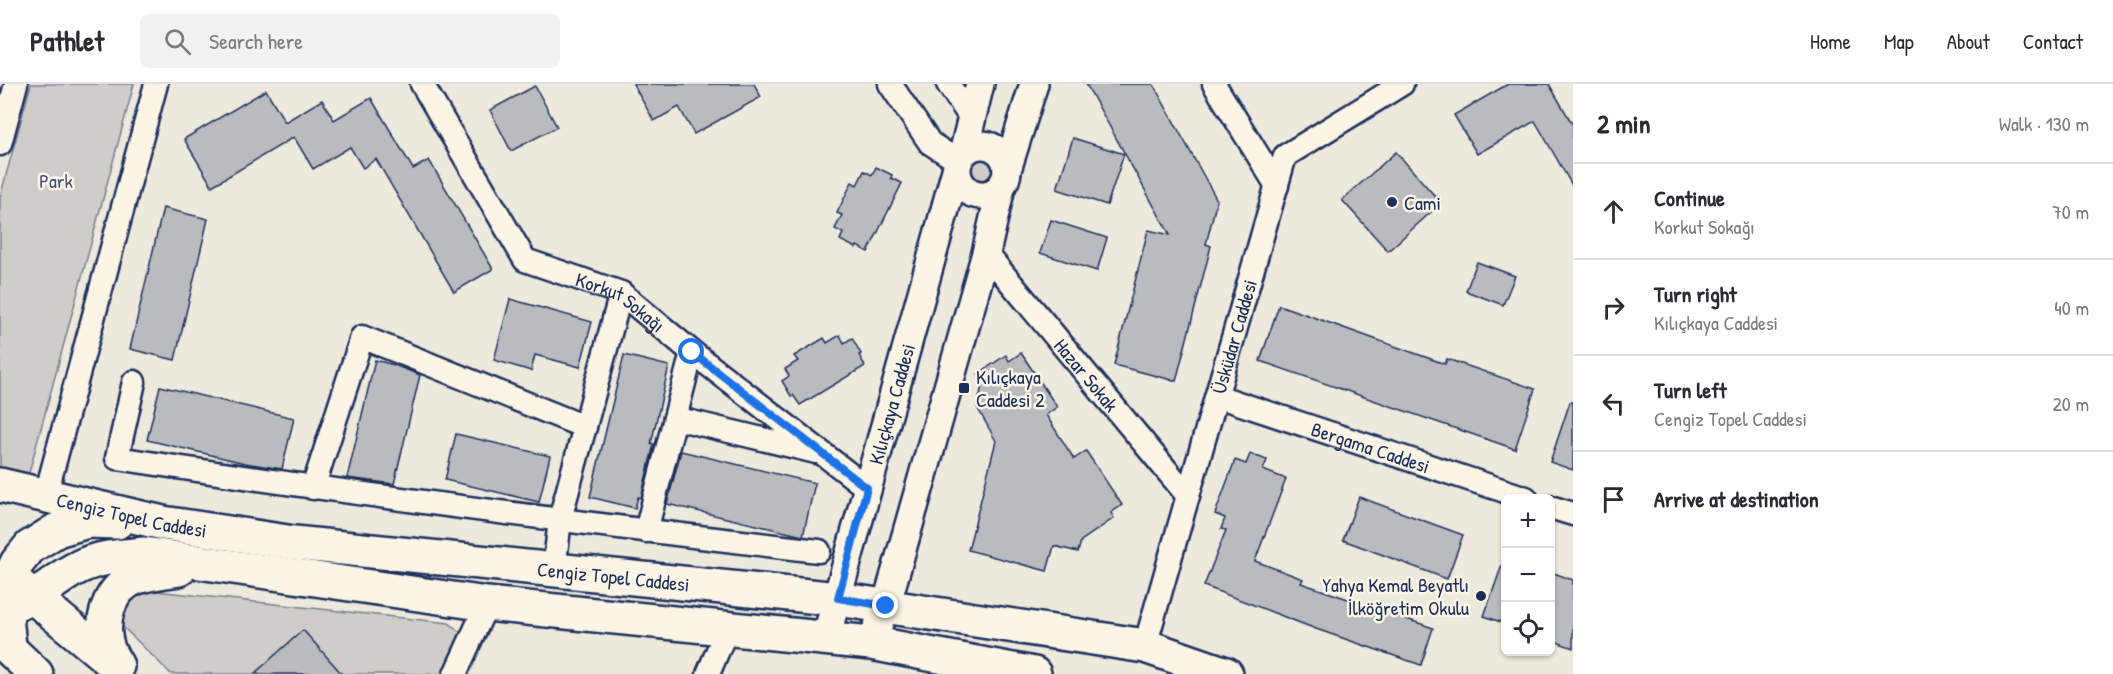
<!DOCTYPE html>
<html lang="en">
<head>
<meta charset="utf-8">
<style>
	body { margin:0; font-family:"Patrick Hand",sans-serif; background:#f2f2f3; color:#2b2b33 }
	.controls { position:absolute; right:18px; bottom:18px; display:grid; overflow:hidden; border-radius:9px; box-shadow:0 2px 4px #0004 }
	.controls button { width:54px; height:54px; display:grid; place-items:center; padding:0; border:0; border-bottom:2px solid #e1e1e2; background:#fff; color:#2b2b33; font:30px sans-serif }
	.stop { position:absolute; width:18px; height:18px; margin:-14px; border:4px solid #1a73e8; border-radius:50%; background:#fff }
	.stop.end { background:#1a73e8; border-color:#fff; box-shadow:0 2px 6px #0008 }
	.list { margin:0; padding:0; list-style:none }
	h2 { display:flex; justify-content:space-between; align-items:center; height:78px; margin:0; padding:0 24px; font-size:26px }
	h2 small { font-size:20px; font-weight:400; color:#7c7c81 }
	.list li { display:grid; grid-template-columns:39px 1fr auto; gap:18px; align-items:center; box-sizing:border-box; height:96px; padding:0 24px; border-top:2px solid #e1e1e2 }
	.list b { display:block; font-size:22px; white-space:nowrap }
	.list p { margin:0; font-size:20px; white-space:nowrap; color:#7c7c81 }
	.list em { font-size:20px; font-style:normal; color:#7c7c81 }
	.icon { flex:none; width:33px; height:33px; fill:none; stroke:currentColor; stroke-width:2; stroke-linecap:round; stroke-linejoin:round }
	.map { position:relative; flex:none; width:1573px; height:590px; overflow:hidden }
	header { display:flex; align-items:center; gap:36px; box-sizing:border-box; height:84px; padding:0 30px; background:#fff; border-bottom:2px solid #e1e1e2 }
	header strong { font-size:28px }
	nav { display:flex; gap:33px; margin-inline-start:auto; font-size:21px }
	.search { width:420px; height:54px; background:#f2f2f3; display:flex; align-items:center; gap:15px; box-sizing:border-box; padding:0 21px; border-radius:9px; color:#7c7c81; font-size:22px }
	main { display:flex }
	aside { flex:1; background:#fff }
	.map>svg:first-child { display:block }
	.green { fill:#cfcdca; stroke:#757e94; stroke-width:1.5 }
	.building { fill:#babbbe; stroke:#1b2f5e; stroke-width:1.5 }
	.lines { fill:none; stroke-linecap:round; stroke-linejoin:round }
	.minor-casing { stroke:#1b2f5e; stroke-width:27 }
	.tertiary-casing { stroke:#1b2f5e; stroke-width:32 }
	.primary-casing { stroke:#1b2f5e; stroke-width:38 }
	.minor { stroke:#fcf5e5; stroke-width:22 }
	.tertiary { stroke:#fcf5e5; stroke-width:27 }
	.primary { stroke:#fcf5e5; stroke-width:33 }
	.route { stroke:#1a73e8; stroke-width:8 }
	.poi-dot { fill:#1b2f5e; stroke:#fcf5e5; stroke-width:2 }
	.labels { text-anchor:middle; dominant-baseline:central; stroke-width:5; stroke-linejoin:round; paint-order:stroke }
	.park-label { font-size:20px; fill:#485679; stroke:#fcf5e5 }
	.poi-label { font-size:20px; fill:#1b2f5e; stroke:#fcf5e5; text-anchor:start }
	.street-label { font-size:20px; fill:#1b2f5e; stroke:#fcf5e5 }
</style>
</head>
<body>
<header>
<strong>Pathlet</strong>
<div class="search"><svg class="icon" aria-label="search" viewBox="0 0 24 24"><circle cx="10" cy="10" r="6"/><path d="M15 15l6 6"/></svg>Search here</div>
<nav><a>Home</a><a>Map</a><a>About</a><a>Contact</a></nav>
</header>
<main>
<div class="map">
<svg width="1573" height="590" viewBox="0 0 1573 590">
	<rect width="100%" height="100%" fill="#eee9dd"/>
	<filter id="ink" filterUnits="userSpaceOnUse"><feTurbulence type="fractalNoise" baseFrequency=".0167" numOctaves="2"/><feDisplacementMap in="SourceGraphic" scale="12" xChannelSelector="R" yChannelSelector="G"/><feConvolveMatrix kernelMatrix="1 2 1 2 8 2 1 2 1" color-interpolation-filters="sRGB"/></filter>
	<g filter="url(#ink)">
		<g class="green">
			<polygon points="31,0 134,0 20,422 0,416 0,113"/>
			<circle cx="982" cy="86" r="13"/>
			<polygon points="156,507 449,539 460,548 459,556 442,590 171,590 120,540 123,524 138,510"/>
		</g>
		<g class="building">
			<polygon points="633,0 754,0 761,13 694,50 679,23 654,37"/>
			<polygon points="1086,0 1153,0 1217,116 1206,160 1211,162 1176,297 1114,281 1148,146 1170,151"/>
			<polygon points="1508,0 1549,0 1573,41 1573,103 1535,37 1477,70 1454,31"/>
			<polygon points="535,2 557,43 511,67 490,26"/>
			<polygon points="266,6 285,38 322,16 334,36 371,14 413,85 429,76 493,185 454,208 376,75 363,84 350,63 313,85 294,53 212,102 184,55"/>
			<polygon points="1073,54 1124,70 1107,121 1057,105"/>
			<polygon points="1396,68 1441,119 1388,167 1342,116"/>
			<polygon points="876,83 892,91 891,94 902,99 868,168 857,162 856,164 840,156 843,149 835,145 842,131 837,129 852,98 857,101 864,87 872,91"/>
			<polygon points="163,124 208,135 175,276 130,265"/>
			<polygon points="1051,136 1107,154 1097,187 1040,169"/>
			<polygon points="1477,178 1515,192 1503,221 1466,207"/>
			<polygon points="510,215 592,238 580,283 535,271 531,287 494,276"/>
			<polygon points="1279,221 1445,280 1447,275 1535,305 1515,365 1260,277"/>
			<polygon points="840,251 844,259 852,254 861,270 859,271 865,282 800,321 793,311 791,312 782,297 789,292 785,285 798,277 794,272 824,254 827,259"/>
			<polygon points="1021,269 1057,323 1046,331 1074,375 1086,367 1122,421 1111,429 1114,434 1081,457 1078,468 1054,462 1047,487 968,466 996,357 977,323 983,298 978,290 1006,271 1009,277"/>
			<polygon points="624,271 669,282 651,360 654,360 641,414 638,413 635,424 590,413"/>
			<polygon points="375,276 394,281 420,291 394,400 347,394"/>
			<polygon points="160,302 294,334 282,385 245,379 147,356"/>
			<polygon points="1570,318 1573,318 1573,386 1550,378"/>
			<polygon points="456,350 550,372 539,418 445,396"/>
			<polygon points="681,367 815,399 803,452 667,420"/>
			<polygon points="1250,370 1267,376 1263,386 1286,395 1255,477 1303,495 1301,499 1433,544 1421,581 1316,545 1204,502 1226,446 1221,445 1225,434 1215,430 1235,376 1246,380"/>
			<polygon points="1359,413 1463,451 1447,495 1343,456"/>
			<polygon points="1503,478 1506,478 1506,540 1484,532"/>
			<polygon points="1551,488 1573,496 1573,564 1551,556"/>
			<polygon points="303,546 342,590 254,590"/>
		</g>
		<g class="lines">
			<g class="minor-casing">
				<g id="minor">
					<path id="s1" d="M422,0l103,176 96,33 71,59 175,136"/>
					<polyline points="890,0 930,59 958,77"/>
					<polyline points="948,0 971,34"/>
					<polyline points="1214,0 1277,102"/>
					<polyline points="0,60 16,0"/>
					<path id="s2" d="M986,169l202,243"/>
					<path d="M134,298l-17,76c233,36 467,66 702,93"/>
					<path id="s3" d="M1217,312l309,102"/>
					<polyline points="675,334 816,368"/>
					<polyline points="313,404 362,253 585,343"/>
					<polyline points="46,410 156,0"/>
					<polyline points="1550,423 1573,430"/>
					<polyline points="646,447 692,268"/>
					<polyline points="554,487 560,435 621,209"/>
					<path id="s4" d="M1145,562l140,-490 117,-72"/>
					<polyline points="455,590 487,520"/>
					<polyline points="708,590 727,545"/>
				</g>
			</g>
			<g class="tertiary-casing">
				<g id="tertiary">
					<circle cx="982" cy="86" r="25"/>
					<polyline points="963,70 980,0"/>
					<polyline points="1007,86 1034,0"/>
					<path id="s5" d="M826,554l130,-468"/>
					<polyline points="871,559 886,522 986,169 1001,103"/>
				</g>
			</g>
			<g class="primary-casing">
				<g id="primary">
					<path id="s6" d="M0,401l163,38 131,20 544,56 307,47 81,28"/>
					<polyline points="19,501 115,581"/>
					<path d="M0,523c36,-4 50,-26 79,-40 21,-10 43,-11 65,-13l343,50 384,39 163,31"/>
					<polyline points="0,556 36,590"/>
					<polyline points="9,562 5,523 10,494 17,479 30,463 57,446 88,437 117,438"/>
					<path d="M117,582c-3,-5 -7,-11 -9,-17 -9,-26 0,-62 29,-72 13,-4 28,-6 42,-8"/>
				</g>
			</g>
			<use href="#minor" class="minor"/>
			<use href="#tertiary" class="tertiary"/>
			<use href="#primary" class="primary"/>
		</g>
	</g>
	<g class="lines" filter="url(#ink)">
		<polyline class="route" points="692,268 867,404 838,514 886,522"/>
	</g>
	<g class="poi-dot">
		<circle cx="1392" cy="118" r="6"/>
		<rect x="958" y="298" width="12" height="12" rx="3"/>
		<circle cx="1481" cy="512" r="6"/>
	</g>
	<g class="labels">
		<g class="park-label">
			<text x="56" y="96">Park</text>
		</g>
		<g class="poi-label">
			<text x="1404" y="118">Cami</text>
			<text x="976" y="292">Kılıçkaya<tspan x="976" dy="23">Caddesi 2</tspan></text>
			<text x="1469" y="500" text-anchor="end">Yahya Kemal Beyatlı<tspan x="1469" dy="23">İlköğretim Okulu</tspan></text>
		</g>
		<g class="street-label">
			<text stroke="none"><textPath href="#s1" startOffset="309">Korkut Sokağı</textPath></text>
			<text stroke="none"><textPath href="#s4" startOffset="322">Üsküdar Caddesi</textPath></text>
			<text stroke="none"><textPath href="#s2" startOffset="158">Hazar Sokak</textPath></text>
			<text stroke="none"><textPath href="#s5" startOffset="243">Kılıçkaya Caddesi</textPath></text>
			<text stroke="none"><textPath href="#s3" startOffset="162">Bergama Caddesi</textPath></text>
			<text stroke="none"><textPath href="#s6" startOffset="135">Cengiz Topel Caddesi</textPath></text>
			<text stroke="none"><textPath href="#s6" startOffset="621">Cengiz Topel Caddesi</textPath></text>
		</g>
	</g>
</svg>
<div class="controls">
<button>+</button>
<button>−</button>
<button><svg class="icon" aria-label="locate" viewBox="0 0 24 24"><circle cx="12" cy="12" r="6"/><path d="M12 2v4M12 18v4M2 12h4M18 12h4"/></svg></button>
</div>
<div class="stop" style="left:692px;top:268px"></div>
<div class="stop end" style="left:886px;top:522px"></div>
</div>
<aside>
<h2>2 min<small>Walk · 130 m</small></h2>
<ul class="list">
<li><svg class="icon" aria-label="ahead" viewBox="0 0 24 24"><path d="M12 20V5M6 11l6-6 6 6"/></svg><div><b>Continue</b><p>Korkut Sokağı</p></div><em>70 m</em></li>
<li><svg class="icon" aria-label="right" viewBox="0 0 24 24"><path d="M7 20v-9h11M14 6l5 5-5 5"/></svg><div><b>Turn right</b><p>Kılıçkaya Caddesi</p></div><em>40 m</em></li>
<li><svg class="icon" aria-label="left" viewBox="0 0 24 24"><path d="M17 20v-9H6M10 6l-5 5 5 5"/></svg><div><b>Turn left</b><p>Cengiz Topel Caddesi</p></div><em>20 m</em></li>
<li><svg class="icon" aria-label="arrive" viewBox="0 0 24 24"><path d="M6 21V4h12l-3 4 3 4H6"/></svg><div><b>Arrive at destination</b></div></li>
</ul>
</aside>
</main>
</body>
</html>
